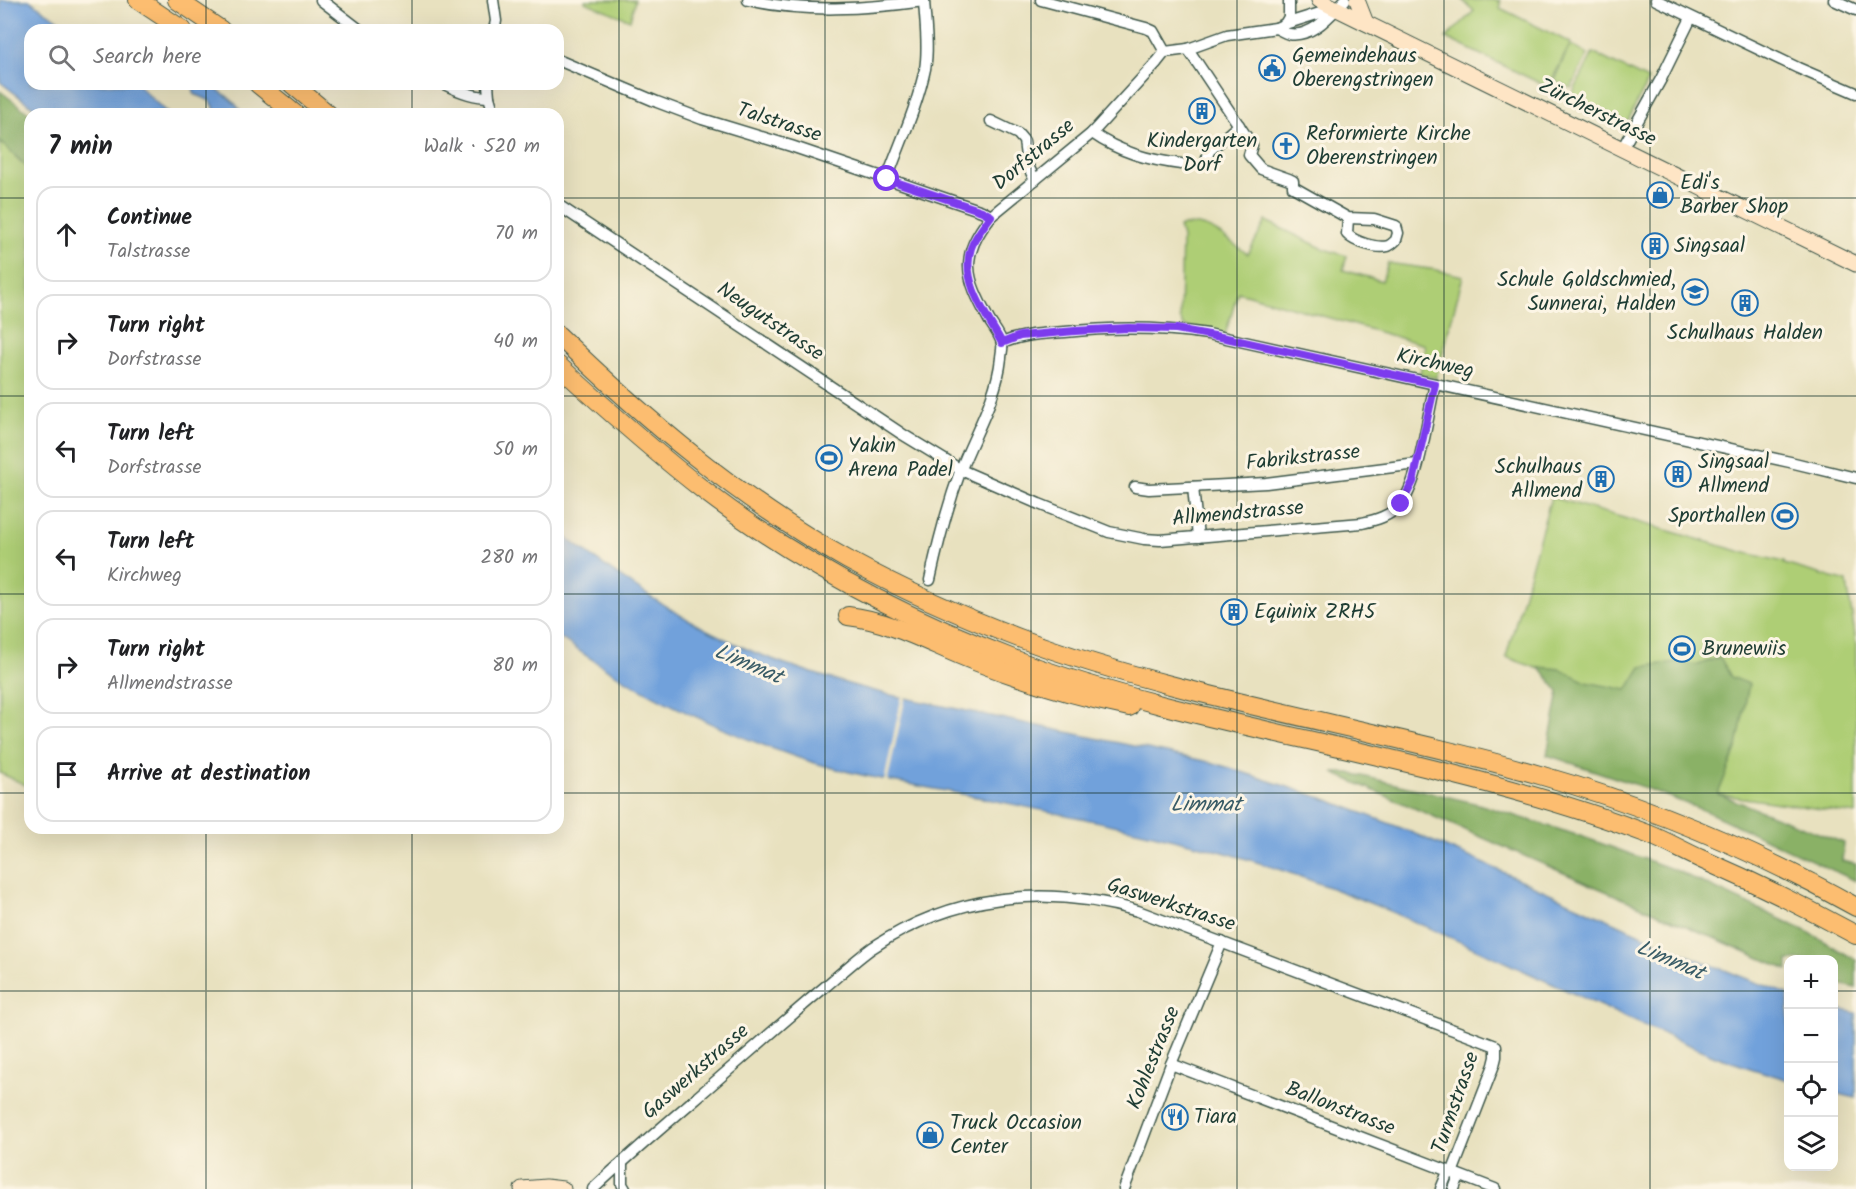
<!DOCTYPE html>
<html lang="en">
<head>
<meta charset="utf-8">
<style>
	body { margin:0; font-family:Kalam,sans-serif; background:#f6f6f6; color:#202124 }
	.controls { position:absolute; right:18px; bottom:18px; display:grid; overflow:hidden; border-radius:12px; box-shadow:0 6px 24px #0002 }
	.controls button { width:54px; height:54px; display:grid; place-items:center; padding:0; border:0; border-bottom:2px solid #e0e0e0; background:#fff; color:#202124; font:30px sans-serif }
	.stop { position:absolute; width:18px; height:18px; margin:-14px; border:4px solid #7c3aed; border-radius:50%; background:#fff }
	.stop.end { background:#7c3aed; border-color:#fff; box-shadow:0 2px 6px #0008 }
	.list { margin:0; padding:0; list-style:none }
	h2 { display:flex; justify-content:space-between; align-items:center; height:78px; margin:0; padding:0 24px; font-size:26px }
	h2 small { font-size:20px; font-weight:400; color:#757577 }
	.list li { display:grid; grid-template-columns:39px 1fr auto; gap:18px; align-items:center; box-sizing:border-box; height:96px; margin:0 12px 12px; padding:0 12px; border:2px solid #e0e0e0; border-radius:18px }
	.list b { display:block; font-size:22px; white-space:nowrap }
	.list p { margin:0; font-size:20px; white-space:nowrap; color:#757577 }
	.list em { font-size:20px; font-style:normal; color:#757577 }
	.icon { flex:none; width:33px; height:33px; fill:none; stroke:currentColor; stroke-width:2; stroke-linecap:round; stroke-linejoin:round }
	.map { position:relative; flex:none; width:1856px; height:1189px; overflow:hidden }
	.search { position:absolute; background:#fff; box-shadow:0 6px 24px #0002; left:24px; top:24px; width:540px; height:66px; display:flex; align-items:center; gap:15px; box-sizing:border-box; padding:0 21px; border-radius:18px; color:#757577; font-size:22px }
	.panel { position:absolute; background:#fff; box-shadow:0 6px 24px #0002; left:24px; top:108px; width:540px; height:726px; border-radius:18px }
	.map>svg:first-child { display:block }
	.green { fill:#aece75; stroke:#668654; stroke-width:1.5 }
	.forest { fill:#8ab166; stroke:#54774d; stroke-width:1.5 }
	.water { fill:#71a1db; stroke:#486f88; stroke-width:1.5 }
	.pier { fill:#e8e1bf }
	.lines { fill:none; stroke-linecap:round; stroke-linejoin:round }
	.street-casing { stroke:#3d5649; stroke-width:13 }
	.secondary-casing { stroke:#3d5649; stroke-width:17 }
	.highway-casing { stroke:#3d5649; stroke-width:20 }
	.street { stroke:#fff; stroke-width:10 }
	.secondary { stroke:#fee5c5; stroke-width:15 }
	.highway { stroke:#fcbd6f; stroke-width:18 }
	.route { stroke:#7c3aed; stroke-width:8 }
	.grid { fill:none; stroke:#1f3d34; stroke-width:1.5; stroke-opacity:0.55 }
	.labels { text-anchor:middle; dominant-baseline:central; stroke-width:6; stroke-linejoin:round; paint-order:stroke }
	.poi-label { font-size:21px; fill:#1f3d34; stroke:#fcf5e5; text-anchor:start }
	.street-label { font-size:21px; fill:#1f3d34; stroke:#fcf5e5 }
	.water-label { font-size:22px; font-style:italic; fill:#385b66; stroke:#fcf5e5 }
</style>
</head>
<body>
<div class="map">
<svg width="1856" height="1189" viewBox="0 0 1856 1189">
	<rect width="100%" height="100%" fill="#fcf5e5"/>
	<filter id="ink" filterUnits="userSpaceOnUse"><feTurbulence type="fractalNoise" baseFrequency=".0167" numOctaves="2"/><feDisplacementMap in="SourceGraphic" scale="12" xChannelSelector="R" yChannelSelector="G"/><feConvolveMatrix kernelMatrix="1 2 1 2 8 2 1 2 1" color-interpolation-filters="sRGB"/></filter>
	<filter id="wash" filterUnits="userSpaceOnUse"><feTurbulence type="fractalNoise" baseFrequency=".008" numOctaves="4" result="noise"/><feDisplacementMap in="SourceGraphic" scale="24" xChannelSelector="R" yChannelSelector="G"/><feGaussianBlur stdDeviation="1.35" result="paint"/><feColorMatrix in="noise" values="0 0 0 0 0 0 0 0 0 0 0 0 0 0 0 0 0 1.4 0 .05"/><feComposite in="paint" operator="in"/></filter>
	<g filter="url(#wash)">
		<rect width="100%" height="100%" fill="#e8e1bf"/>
		<g class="green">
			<polygon points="585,0 635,0 630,20 585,2"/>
			<polygon points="1462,0 1500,0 1499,3 1501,4 1500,8 1571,43 1548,87 1446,38 1474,11"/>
			<polygon points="1570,45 1588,54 1571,88 1554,80"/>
			<polygon points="1593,53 1648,80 1627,123 1572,95"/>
			<polygon points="0,142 30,170 30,787 0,773"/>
			<path d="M1266,221l58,28 23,7 -4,14 39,11 6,-18 49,7 26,6 -27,102 -16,-4 5,-29 -187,-53 -13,43 -41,-9 -4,-8 2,-81 -3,-10c6,-1 14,-3 19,-2 20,4 34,19 50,29z"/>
			<polygon points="1551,497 1742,552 1784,562 1784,564 1847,582 1856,642 1856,814 1645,784 1567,679 1506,657"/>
		</g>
		<g class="forest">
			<polygon points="0,91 30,114 30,170 0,142"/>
			<polygon points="1720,657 1731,677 1749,684 1737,747 1718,794 1844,843 1842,861 1856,864 1856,881 1710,813 1646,788 1547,755 1559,692 1539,667 1560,669 1586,682 1627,690 1641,667 1676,662 1698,665"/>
			<polygon points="1333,773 1350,773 1478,804 1583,837 1675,870 1810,933 1856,960 1856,988 1834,983 1834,960 1788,960 1788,970"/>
		</g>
		<g class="water">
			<polygon points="0,0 29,0 73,30 30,30 30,84 137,84 168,114 42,114 0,82"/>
			<path d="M193,84c5,0 11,-1 15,1 12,5 29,17 34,29h-27c0,-15 -10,-15 -21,-20z"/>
			<path d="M558,531c61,47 126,92 198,122 43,17 86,30 130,41l328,69 114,37 73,28 73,31 215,97 61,24 38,14v86c-24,-8 -50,-15 -75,-25 -147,-60 -287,-137 -438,-187 -100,-33 -205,-52 -308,-73 -56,-11 -114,-19 -168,-37 -85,-29 -169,-69 -241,-122z"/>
			<polygon points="1834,1008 1856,1013 1856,1098 1834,1093"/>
		</g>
		<polygon class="pier" points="902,695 906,695 887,783 884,782"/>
	</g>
	<g filter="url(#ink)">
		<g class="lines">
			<g class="street-casing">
				<g id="street">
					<polyline points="321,0 360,30"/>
					<polyline points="493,0 496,21 494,30"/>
					<path d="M748,0c57,13 118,9 176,1"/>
					<polyline points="1041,0 1146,28 1153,31 1165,52"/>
					<polyline points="1656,0 1798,68 1856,93"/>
					<polyline points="1834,0 1856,10"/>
					<polyline points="1285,24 1289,17 1289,0"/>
					<path d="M1276,28c4,2 9,5 13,6 24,4 42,-20 56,-34"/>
					<path d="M1188,49l64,96 -3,10 12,14 28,10 4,2v6l55,31 26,1 22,7 2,7 -2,7c-2,2 -5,5 -8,6 -11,3 -34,-4 -41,-12l1,-16"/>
					<polyline points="558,60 657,102 702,119 791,146 982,211 991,216"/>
					<path d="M444,84c14,7 29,13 45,13"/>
					<polyline points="488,84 489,97 494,114"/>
					<polyline points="991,121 1018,134 1024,141 1027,164 1035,180"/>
					<path d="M1092,133c27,19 56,27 89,31"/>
					<polyline points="1622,149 1661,79 1691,18"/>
					<polyline points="1207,157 1209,151 1239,125"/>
					<path d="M887,179c13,-36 30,-72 38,-110 4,-22 0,-47 -1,-69"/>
					<path d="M558,205l344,229 59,36 78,34 70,28 35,7 16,1 202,-17c14,-3 28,-7 38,-18 19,-20 28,-92 35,-121"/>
					<path d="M1002,343c22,-9 40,-9 63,-11 48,-5 95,-5 143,2l582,128 66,16"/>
					<polyline points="1135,487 1149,489 1266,483 1417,464"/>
					<polyline points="1193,487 1198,537"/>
					<path d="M930,580c8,-38 18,-75 31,-111 14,-36 36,-72 40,-111 0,-4 2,-10 1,-14 -1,-8 -9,-17 -13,-24 -24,-44 -30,-63 2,-104l101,-83 65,-71 8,-10 23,-3 39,-14 49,-7 9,-4 51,-16"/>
					<polyline points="1171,1064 1495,1189"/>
					<polyline points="622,1163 622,1184 625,1189"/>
					<path d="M593,1189c50,-47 103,-90 154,-135 24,-21 48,-42 73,-63 17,-14 34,-30 52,-43 81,-54 173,-64 266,-37l358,135v11l-2,8 -42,108"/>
					<polyline points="1124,1189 1171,1064 1222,942"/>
					<polyline points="1441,1189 1448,1172"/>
					<polyline points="1454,1189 1459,1176"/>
				</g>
			</g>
			<g class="secondary-casing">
				<g id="secondary">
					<polyline points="1319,0 1856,264"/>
					<polyline points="1357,0 1366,23"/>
					<polyline points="522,1189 546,1187 563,1189"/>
				</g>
			</g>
			<g class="highway-casing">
				<g id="highway">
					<polyline points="138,0 183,30"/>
					<polyline points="177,0 221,30"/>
					<polyline points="258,84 295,114"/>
					<polyline points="292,84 328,114"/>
					<path d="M558,335c88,85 183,166 290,225 55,30 113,56 171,78 170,63 351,88 524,138 108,31 215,76 313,131"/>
					<path d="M558,365c48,44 96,87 148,127 93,71 199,126 310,168 139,52 288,76 432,113 68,17 135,36 200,61 18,7 35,17 53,25 53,23 104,48 155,76"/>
					<path d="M848,616c44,5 83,28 124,44 51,20 104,36 157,47"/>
				</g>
			</g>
			<use href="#street" class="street"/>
			<use href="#secondary" class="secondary"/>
			<use href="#highway" class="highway"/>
		</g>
	</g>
	<g class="lines" filter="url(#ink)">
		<path class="route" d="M887,179l95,32 9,5c-7,10 -16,20 -20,32 -11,33 16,68 31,95l18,-7 55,-5 53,-3 48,1 50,9 209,46 -22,98 -12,22"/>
	</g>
	<path class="grid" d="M206,0v30M412,0v30M619,0v1189M825,0v1189M1031,0v1189M1237,0v1189M1444,0v1189M1650,0v1189M206,84v30M412,84v30M0,198h30M558,198h1298M0,396h30M558,396h1298M0,594h30M558,594h1298M0,793h30M558,793h1298M206,828v361M412,828v361M0,991h1788M1834,991h22"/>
	<defs>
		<g id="civic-ring" transform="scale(1.35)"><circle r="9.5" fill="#fcf5e5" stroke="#1f6fb2" stroke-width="1.5"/><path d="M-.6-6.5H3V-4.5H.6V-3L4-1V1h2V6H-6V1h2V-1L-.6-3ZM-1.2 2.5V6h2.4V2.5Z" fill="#1f6fb2"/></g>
		<g id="building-ring" transform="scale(1.35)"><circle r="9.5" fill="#fcf5e5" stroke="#1f6fb2" stroke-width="1.5"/><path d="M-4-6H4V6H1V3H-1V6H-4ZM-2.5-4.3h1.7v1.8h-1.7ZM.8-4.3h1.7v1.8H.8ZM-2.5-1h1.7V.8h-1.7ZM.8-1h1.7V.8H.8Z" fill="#1f6fb2"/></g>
		<g id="church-ring" transform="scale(1.35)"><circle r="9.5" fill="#fcf5e5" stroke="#1f6fb2" stroke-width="1.5"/><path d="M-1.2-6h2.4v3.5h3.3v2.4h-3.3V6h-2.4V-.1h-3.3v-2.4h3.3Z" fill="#1f6fb2"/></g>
		<g id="shop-ring" transform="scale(1.35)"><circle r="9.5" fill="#fcf5e5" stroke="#1f6fb2" stroke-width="1.5"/><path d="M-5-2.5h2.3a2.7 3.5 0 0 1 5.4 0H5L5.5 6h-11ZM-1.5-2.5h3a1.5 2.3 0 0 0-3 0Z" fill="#1f6fb2"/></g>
		<g id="school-ring" transform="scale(1.35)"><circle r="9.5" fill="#fcf5e5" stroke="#1f6fb2" stroke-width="1.5"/><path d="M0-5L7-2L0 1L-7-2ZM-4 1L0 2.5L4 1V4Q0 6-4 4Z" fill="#1f6fb2"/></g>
		<g id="stadium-ring" transform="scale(1.35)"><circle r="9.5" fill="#fcf5e5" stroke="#1f6fb2" stroke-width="1.5"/><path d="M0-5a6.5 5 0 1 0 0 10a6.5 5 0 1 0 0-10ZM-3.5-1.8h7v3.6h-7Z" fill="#1f6fb2"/></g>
		<g id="restaurant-ring" transform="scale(1.35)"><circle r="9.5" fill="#fcf5e5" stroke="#1f6fb2" stroke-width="1.5"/><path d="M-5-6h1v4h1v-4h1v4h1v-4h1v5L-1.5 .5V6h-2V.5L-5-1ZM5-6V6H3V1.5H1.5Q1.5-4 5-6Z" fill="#1f6fb2"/></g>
	</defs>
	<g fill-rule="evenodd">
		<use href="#civic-ring" x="1272" y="68"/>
		<use href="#building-ring" x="1202" y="111"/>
		<use href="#church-ring" x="1286" y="146"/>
		<use href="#shop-ring" x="1660" y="195"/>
		<use href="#building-ring" x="1655" y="246"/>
		<use href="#school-ring" x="1695" y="292"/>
		<use href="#building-ring" x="1745" y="303"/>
		<use href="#stadium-ring" x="829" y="458"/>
		<use href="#building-ring" x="1678" y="474"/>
		<use href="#building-ring" x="1601" y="479"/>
		<use href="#stadium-ring" x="1785" y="516"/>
		<use href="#building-ring" x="1234" y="612"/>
		<use href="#stadium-ring" x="1682" y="649"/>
		<use href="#restaurant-ring" x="1175" y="1117"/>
		<use href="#shop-ring" x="930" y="1135"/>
	</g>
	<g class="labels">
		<g class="poi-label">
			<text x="1292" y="56">Gemeindehaus<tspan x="1292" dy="24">Oberengstringen</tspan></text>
			<text x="1306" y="134">Reformierte Kirche<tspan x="1306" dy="24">Oberenstringen</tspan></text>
			<text x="1202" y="141" text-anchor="middle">Kindergarten<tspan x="1202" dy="24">Dorf</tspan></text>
			<text x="1680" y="183">Edi's<tspan x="1680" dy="24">Barber Shop</tspan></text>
			<text x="1674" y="246">Singsaal</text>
			<text x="1676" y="280" text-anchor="end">Schule Goldschmied,<tspan x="1676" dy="24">Sunnerai, Halden</tspan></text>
			<text x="1745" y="333" text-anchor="middle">Schulhaus Halden</text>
			<text x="848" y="446">Yakin<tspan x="848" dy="24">Arena Padel</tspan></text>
			<text x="1698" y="462">Singsaal<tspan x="1698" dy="24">Allmend</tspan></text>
			<text x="1582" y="467" text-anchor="end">Schulhaus<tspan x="1582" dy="24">Allmend</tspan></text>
			<text x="1766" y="516" text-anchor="end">Sporthallen</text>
			<text x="1254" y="612">Equinix ZRH5</text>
			<text x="1702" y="649">Brunewiis</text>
			<text x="1194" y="1117">Tiara</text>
			<text x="950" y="1123">Truck Occasion<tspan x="950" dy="24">Center</tspan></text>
		</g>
		<g class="street-label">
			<text transform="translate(1597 113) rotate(26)">Zürcherstrasse</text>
			<text transform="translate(779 123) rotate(18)">Talstrasse</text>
			<text transform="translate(1034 155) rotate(-40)">Dorfstrasse</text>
			<text transform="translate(770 322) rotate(34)">Neugutstrasse</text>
			<text transform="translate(1435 364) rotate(12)">Kirchweg</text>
			<text transform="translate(1303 458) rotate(-6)">Fabrikstrasse</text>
			<text transform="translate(1238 514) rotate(-5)">Allmendstrasse</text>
			<text transform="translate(1171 905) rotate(18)">Gaswerkstrasse</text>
			<text transform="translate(1154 1058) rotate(-68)">Kohlestrasse</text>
			<text transform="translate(696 1072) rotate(-41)">Gaswerkstrasse</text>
			<text transform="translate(1456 1103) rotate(-71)">Turmstrasse</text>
			<text transform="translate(1340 1109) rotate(21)">Ballonstrasse</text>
		</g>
		<g class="water-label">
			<text transform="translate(748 665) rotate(23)">Limmat</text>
			<text x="1206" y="805">Limmat</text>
			<text transform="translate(1670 961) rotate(23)">Limmat</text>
		</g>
	</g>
</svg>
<div class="controls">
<button>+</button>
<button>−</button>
<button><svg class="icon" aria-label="locate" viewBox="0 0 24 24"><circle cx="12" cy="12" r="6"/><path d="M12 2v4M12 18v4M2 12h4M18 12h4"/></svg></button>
<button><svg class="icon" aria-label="layers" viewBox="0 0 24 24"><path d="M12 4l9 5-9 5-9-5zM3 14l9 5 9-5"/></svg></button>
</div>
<div class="stop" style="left:887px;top:179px"></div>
<div class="stop end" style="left:1401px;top:504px"></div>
<div class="search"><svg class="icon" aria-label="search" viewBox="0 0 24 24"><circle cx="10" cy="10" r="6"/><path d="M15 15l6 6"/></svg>Search here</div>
<section class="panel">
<h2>7 min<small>Walk · 520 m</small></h2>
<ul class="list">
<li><svg class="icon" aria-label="ahead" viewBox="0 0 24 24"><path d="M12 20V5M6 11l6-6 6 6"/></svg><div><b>Continue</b><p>Talstrasse</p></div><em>70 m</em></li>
<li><svg class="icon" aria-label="right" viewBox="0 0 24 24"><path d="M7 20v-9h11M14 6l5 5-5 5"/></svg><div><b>Turn right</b><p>Dorfstrasse</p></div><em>40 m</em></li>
<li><svg class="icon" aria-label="left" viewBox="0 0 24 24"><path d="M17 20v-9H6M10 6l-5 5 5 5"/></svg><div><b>Turn left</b><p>Dorfstrasse</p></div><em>50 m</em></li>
<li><svg class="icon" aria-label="left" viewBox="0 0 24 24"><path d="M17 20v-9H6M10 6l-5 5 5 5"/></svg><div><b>Turn left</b><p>Kirchweg</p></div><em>280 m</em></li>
<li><svg class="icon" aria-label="right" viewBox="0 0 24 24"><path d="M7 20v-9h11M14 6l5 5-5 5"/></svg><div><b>Turn right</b><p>Allmendstrasse</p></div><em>80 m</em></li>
<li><svg class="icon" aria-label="arrive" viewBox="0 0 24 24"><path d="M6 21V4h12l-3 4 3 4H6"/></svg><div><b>Arrive at destination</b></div></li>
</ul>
</section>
</div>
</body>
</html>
